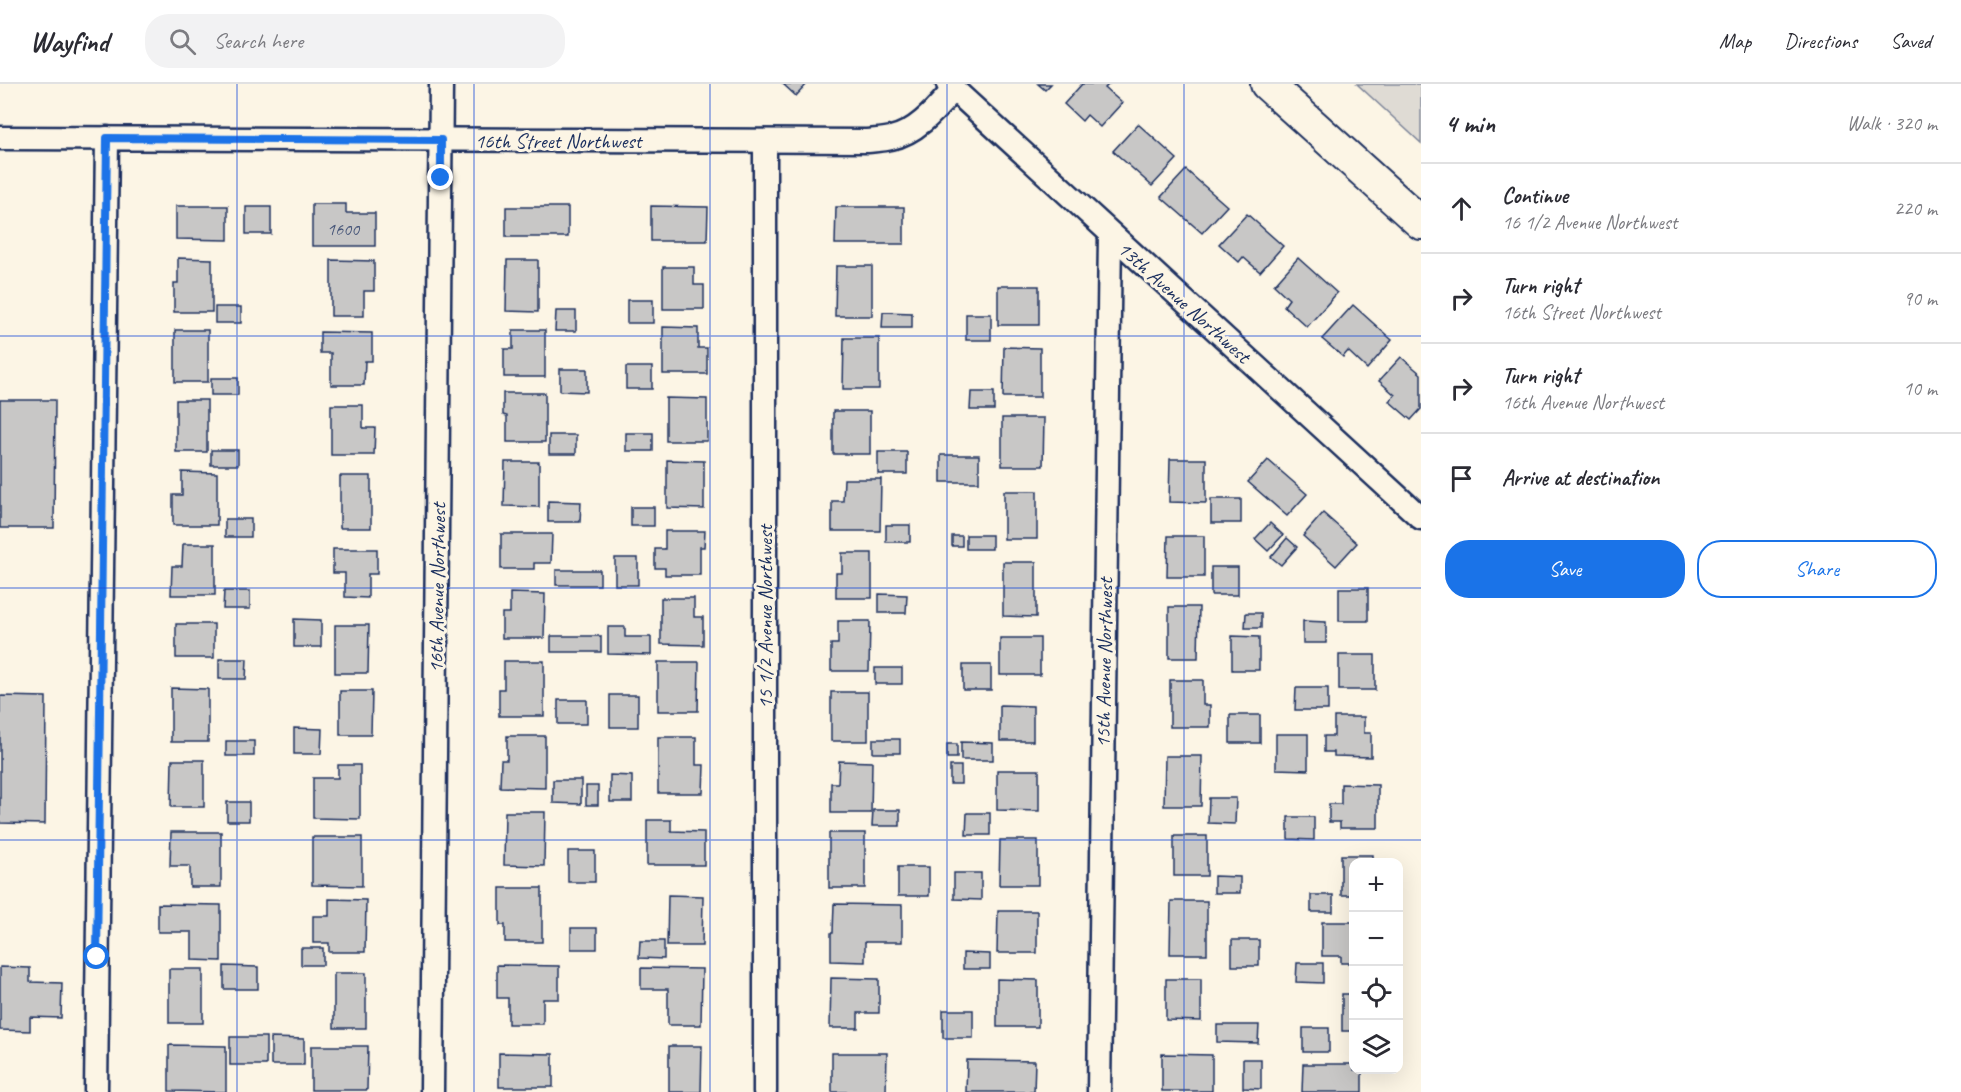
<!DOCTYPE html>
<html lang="en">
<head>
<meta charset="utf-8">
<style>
	body { margin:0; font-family:Caveat,sans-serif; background:#f2f2f3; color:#2b2b33 }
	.controls { position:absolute; right:18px; bottom:18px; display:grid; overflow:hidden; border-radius:12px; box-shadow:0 6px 24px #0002 }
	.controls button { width:54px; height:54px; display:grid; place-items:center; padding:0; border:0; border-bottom:2px solid #e1e1e2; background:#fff; color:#2b2b33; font:30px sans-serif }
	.stop { position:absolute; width:18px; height:18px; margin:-14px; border:4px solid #1a73e8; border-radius:50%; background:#fff }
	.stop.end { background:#1a73e8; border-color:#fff; box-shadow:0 2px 6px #0008 }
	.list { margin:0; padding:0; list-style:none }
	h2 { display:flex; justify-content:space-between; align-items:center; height:78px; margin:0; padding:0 24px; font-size:26px }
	h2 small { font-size:20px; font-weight:400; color:#7c7c81 }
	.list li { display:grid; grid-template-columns:39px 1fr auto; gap:18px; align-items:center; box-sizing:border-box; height:90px; padding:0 24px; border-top:2px solid #e1e1e2 }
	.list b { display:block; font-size:22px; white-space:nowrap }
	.list p { margin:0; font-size:20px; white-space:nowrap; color:#7c7c81 }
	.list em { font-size:20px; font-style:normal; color:#7c7c81 }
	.actions { display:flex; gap:12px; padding:18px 24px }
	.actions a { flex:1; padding:14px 0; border:2px solid #1a73e8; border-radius:24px; text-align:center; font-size:21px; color:#1a73e8 }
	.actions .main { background:#1a73e8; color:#fff }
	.icon { flex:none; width:33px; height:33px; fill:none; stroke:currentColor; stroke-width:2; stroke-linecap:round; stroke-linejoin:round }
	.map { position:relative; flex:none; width:1421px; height:1008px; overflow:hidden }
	header { display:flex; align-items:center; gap:36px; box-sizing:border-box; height:84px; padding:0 30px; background:#fff; border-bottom:2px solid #e1e1e2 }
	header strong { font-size:28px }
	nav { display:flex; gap:33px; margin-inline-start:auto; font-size:21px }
	.search { width:420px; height:54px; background:#f2f2f3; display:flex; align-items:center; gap:15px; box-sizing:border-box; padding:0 21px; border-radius:24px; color:#7c7c81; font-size:22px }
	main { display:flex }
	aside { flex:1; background:#fff }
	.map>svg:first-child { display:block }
	.green { fill:#dfdbd4; stroke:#7d8599; stroke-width:1.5 }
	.building { fill:#c8c7c6; stroke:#1b2f5e; stroke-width:1.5 }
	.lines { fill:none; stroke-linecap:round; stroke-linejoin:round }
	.minor-casing { stroke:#1b2f5e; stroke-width:27 }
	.secondary-casing { stroke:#1b2f5e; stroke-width:36 }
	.minor { stroke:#fcf5e5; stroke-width:22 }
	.secondary { stroke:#fcf5e5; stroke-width:32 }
	.route { stroke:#1a73e8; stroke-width:8 }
	.grid { fill:none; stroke:#1d4ed8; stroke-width:1.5; stroke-opacity:0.55 }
	.labels { text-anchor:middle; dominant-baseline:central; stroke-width:6; stroke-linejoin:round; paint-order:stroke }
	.number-label { font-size:18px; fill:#465578 }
	.street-label { font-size:21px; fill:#1b2f5e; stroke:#fcf5e5 }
</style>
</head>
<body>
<header>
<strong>Wayfind</strong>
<div class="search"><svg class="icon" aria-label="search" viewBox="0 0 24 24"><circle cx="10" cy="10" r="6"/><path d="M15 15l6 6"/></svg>Search here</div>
<nav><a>Map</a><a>Directions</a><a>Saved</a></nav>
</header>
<main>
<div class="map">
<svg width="1421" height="1008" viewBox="0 0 1421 1008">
	<rect width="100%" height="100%" fill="#fcf5e5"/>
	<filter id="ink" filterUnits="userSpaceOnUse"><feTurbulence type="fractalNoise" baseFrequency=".0167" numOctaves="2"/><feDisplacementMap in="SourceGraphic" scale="12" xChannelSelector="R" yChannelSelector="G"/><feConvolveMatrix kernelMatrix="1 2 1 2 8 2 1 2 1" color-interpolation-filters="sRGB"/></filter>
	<g filter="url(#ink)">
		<polygon class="green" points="1357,0 1421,0 1421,59"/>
		<g class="building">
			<polygon points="783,0 807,0 796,12"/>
			<polygon points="1038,0 1051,0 1045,6"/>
			<polygon points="1082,0 1109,0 1105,4 1122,19 1100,43 1087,31 1082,37 1064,20"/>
			<polygon points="1138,40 1177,75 1152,102 1113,67"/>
			<polygon points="1186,86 1227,122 1202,149 1161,113"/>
			<polygon points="312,120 346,120 346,129 375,129 375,162 312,162"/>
			<polygon points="176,122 228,122 228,156 176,155"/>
			<polygon points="651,122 708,123 707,157 651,157"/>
			<rect x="246" y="123" width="25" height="27"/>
			<rect x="506" y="123" width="62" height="30"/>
			<polygon points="836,123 904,123 904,160 835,160"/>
			<polygon points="1247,130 1283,162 1260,188 1243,173 1239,178 1219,160"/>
			<polygon points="178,174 212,175 212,228 174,228 174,199 178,199"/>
			<polygon points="1298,174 1337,209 1307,243 1284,222 1289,215 1274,201"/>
			<polygon points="331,176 374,177 374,207 364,207 364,232 331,232"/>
			<polygon points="507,176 538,176 538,228 506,227"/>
			<polygon points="836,182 872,182 872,232 835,232"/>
			<polygon points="663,183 694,183 694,201 704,201 704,225 663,225"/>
			<rect x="998" y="202" width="41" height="39"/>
			<rect x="627" y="216" width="26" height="23"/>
			<polygon points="1353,221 1392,256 1367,285 1348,267 1343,273 1322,255"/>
			<rect x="215" y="223" width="26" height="16"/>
			<polygon points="556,227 576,227 576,247 555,247"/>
			<polygon points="883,228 912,229 912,244 882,244"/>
			<rect x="966" y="230" width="25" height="26"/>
			<polygon points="663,243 698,244 698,264 707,264 707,290 663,290"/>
			<rect x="175" y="246" width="33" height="52"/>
			<polygon points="513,246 545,246 545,293 504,293 504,265 513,265"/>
			<polygon points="320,248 372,249 372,277 365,277 364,301 331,301 331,269 320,269"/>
			<polygon points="844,254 879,254 879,305 843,305"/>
			<polygon points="1004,263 1040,264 1040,313 1003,313"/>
			<polygon points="1401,273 1421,290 1421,325 1411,336 1389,317 1395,311 1379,297"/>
			<rect x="626" y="283" width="26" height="22"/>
			<polygon points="560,285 587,285 587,308 560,307"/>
			<rect x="211" y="294" width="27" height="17"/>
			<polygon points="971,308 994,308 994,326 970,326"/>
			<polygon points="503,309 545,309 545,358 507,358 507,332 503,331"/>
			<polygon points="666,314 707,315 707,357 666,357"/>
			<polygon points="0,316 55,316 54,444 0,444"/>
			<rect x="176" y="316" width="31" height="52"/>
			<polygon points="331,321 363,321 363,344 375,344 374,371 331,371"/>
			<rect x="833" y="327" width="37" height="43"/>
			<polygon points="1002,334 1044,334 1043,382 1002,382"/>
			<rect x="626" y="349" width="27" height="18"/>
			<rect x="549" y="351" width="27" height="19"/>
			<rect x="211" y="366" width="27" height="15"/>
			<rect x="878" y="368" width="29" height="22"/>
			<rect x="941" y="371" width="38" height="27"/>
			<polygon points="1170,375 1206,375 1206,419 1169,418"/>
			<polygon points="667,376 704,377 704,425 667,424"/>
			<polygon points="1268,376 1307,410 1287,432 1248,398"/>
			<polygon points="505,378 539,378 539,423 504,422"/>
			<polygon points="182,388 217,389 217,441 173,441 173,411 182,411"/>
			<rect x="340" y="392" width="31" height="52"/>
			<polygon points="844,395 881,395 880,447 832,447 832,417 843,417"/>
			<rect x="1004" y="407" width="33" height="48"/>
			<rect x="1211" y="415" width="30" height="24"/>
			<polygon points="548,417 581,418 580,438 548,438"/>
			<rect x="631" y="423" width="23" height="19"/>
			<polygon points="1323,429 1357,459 1336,482 1303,452"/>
			<rect x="225" y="435" width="26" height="18"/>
			<polygon points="1270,439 1283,451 1268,467 1255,455"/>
			<rect x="886" y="441" width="24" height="17"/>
			<polygon points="665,447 705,447 704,463 700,463 700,491 665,491 665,484 655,484 655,465 665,465"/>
			<polygon points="501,450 552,450 551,479 534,479 534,485 501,485"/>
			<rect x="966" y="451" width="26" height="14"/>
			<rect x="952" y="452" width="10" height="10"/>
			<polygon points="1168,452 1204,452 1204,493 1167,493"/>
			<polygon points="1287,454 1297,463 1281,481 1271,473"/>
			<polygon points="183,460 215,460 215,511 171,511 172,482 182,482"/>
			<polygon points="333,465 377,465 377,490 368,490 368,514 345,513 345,489 333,489"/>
			<polygon points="842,469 872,469 872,514 836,514 836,489 842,489"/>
			<rect x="615" y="474" width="23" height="27"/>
			<polygon points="1003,478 1036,478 1036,533 1003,532"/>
			<rect x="1211" y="483" width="27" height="28"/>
			<rect x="556" y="486" width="44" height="15"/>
			<rect x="1339" y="504" width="29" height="33"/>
			<polygon points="224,507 250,507 250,525 223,525"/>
			<polygon points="510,509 545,510 544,554 502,554 502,529 510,529"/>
			<polygon points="879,510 907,511 906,529 879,529"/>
			<polygon points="661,514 694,514 694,533 703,533 703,561 661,560"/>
			<polygon points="1169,523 1199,523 1198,574 1169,574"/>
			<polygon points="1246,529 1261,529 1261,544 1245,544"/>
			<polygon points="294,535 321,536 321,563 294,563"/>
			<polygon points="838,537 870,537 869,587 831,587 831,560 838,560"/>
			<polygon points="1303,537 1326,538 1326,559 1303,559"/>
			<rect x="176" y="540" width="38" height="34"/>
			<polygon points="335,541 369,541 368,589 335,589"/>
			<polygon points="608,543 625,543 625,553 651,553 651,571 608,570"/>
			<rect x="551" y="552" width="50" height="16"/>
			<polygon points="1232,552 1259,553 1259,586 1232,586"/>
			<rect x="1000" y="554" width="40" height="37"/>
			<rect x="1339" y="571" width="36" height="35"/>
			<polygon points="219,575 247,575 246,595 219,595"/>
			<polygon points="504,577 544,577 544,632 499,632 499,605 504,605"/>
			<polygon points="658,578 699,578 698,627 658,627"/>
			<rect x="963" y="581" width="28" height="25"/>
			<rect x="875" y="584" width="27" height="16"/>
			<polygon points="1170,596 1203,596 1203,621 1210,621 1210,643 1170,643"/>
			<polygon points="171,604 208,605 208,658 171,658"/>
			<polygon points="1296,604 1328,604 1328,626 1295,626"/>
			<polygon points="340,607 372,607 371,651 340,651"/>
			<rect x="831" y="608" width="37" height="49"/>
			<rect x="610" y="611" width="28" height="32"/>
			<polygon points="0,612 46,613 45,740 0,739"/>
			<rect x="558" y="616" width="29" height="24"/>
			<polygon points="1000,621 1033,622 1033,657 1000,657"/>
			<rect x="1230" y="631" width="30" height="28"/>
			<polygon points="1334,633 1364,633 1364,649 1371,649 1371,673 1334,672 1334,668 1324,668 1324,652 1334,652"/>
			<polygon points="294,644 322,645 321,670 294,670"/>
			<polygon points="1276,650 1308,650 1308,686 1276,685"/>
			<polygon points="507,652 545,652 545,704 500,703 501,676 507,676"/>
			<polygon points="658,653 696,653 696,681 704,681 703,709 658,709"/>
			<rect x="873" y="655" width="27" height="14"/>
			<rect x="226" y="657" width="28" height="15"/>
			<polygon points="961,658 993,659 993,676 961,676"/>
			<rect x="947" y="660" width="10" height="14"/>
			<polygon points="1165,672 1202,672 1201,722 1164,722"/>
			<polygon points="172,676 204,676 204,723 171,723"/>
			<polygon points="839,677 872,678 871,729 831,729 831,699 838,699"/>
			<polygon points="338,681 360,681 360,735 313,734 313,694 338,694"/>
			<rect x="950" y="682" width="11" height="18"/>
			<polygon points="997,686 1039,686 1039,727 997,726"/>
			<polygon points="610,691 632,692 632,718 610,718"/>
			<polygon points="553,696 581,696 581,720 553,719"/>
			<polygon points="1341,700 1378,701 1378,744 1340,744 1340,738 1329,738 1329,720 1341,720"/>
			<rect x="586" y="702" width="12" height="19"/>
			<polygon points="1209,714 1236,714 1235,740 1208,739"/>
			<rect x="227" y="718" width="22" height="19"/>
			<polygon points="873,726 900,726 900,742 872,742"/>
			<polygon points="505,728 545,728 544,782 504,781"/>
			<polygon points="967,729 990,729 990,751 966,751"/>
			<polygon points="1288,733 1314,733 1314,756 1288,755"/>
			<polygon points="647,736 671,736 671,747 704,748 704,781 647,781"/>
			<polygon points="171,748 221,748 221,803 190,803 190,782 170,782"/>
			<rect x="829" y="749" width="36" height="55"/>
			<rect x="1174" y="752" width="33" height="40"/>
			<polygon points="312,753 362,753 362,802 312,801"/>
			<polygon points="1000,756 1038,756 1038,801 999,801"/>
			<rect x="568" y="767" width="27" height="31"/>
			<polygon points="1341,771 1373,771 1373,778 1354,778 1354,811 1341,811"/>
			<rect x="898" y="783" width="31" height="29"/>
			<polygon points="954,789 981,789 981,816 954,815"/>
			<polygon points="1214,792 1240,793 1240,809 1214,809"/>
			<polygon points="500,804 542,804 542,858 505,858 505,841 500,841"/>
			<polygon points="668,811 703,812 702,862 667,862"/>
			<rect x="1311" y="811" width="22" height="17"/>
			<polygon points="329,815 366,816 365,868 329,868 329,859 313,859 313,832 329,832"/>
			<polygon points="1171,817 1207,817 1207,870 1170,870"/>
			<polygon points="158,820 221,821 221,877 192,876 192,848 158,848"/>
			<polygon points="834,820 902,821 902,858 865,858 865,878 831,877 831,849 833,849"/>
			<polygon points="998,827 1037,827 1037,869 997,869"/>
			<polygon points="1322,838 1354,838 1354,879 1341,879 1341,872 1322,872"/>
			<rect x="571" y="844" width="26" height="21"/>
			<rect x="1232" y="856" width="27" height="26"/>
			<polygon points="640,857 664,857 664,875 639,874"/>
			<rect x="301" y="864" width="22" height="17"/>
			<polygon points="963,869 990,870 990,885 963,885"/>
			<polygon points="1297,879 1323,879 1323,899 1296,898"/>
			<polygon points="497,881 559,882 559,915 543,915 543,940 508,940 508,914 497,914"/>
			<polygon points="224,882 258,883 258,905 224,905"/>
			<polygon points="0,883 30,884 30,898 62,899 61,934 30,933 30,947 0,946"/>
			<polygon points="641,884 702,885 701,941 668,941 668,905 641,905"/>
			<rect x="169" y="885" width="34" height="54"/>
			<rect x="334" y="889" width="32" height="55"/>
			<polygon points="831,894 879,895 879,929 858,929 858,944 830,944"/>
			<polygon points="997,895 1038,896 1038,943 997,943"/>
			<polygon points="1166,895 1201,895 1201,937 1166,936"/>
			<rect x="1342" y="910" width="12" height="37"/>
			<rect x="943" y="926" width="30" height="28"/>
			<polygon points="1217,941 1259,941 1258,959 1217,958"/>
			<rect x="1303" y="944" width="26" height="24"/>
			<rect x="230" y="953" width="36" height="28"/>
			<polygon points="271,954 304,955 304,981 271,981"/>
			<polygon points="169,961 226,962 226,1008 169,1007"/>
			<polygon points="311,962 368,962 367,1006 311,1006"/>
			<polygon points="669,962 702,962 701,1008 669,1008"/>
			<polygon points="499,969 553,970 553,1003 499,1003"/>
			<polygon points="832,969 887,969 886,1008 832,1008"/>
			<polygon points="1162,970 1212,971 1212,1007 1162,1007"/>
			<polygon points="1243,975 1261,975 1261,1005 1243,1004"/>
			<polygon points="967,976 1035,977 1034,1008 966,1008"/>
			<polygon points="1303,980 1354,980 1354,986 1362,986 1362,1008 1302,1008"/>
		</g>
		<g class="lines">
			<g class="minor-casing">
				<g id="minor">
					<polyline points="948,0 1421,434"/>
					<path d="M0,54l867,3c8,-1 16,-1 24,-3 26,-5 46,-30 63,-49"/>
					<polyline points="96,1008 107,54"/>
					<polyline points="432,1008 441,0"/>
					<polyline points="765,1008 765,58"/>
					<polyline points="1099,1008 1110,150"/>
				</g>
			</g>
			<g class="secondary-casing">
				<polyline id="secondary" points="1267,0 1421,139"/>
			</g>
			<use href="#minor" class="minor"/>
			<use href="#secondary" class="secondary"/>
		</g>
	</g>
	<g class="lines" filter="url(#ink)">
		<polyline class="route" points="97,873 107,54 441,56 441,94"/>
	</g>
	<path class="grid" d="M237,0v1008M474,0v1008M710,0v1008M947,0v1008M1184,0v1008M0,252h1421M0,504h1421M0,756h1421"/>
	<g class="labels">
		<g class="number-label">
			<text x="343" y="145">1600</text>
		</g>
		<g class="street-label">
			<text x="558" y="57">16th Street Northwest</text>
			<text transform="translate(1184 218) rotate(42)">13th Avenue Northwest</text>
			<text transform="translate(437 504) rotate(-89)">16th Avenue Northwest</text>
			<text transform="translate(765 533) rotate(-90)">15 1/2 Avenue Northwest</text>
			<text transform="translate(1104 579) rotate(-89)">15th Avenue Northwest</text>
		</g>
	</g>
</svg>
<div class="controls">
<button>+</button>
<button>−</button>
<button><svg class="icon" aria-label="locate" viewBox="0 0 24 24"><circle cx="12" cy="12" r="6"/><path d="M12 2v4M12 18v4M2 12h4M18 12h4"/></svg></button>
<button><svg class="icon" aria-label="layers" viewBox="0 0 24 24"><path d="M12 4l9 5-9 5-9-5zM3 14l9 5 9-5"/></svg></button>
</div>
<div class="stop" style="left:97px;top:873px"></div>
<div class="stop end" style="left:441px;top:94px"></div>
</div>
<aside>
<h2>4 min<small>Walk · 320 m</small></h2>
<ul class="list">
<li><svg class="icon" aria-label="ahead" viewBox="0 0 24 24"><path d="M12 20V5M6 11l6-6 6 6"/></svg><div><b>Continue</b><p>16 1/2 Avenue Northwest</p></div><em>220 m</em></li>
<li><svg class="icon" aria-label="right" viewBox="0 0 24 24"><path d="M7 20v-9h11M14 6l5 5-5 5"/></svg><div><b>Turn right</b><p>16th Street Northwest</p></div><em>90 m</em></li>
<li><svg class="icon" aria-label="right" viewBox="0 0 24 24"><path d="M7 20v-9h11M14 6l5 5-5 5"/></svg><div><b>Turn right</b><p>16th Avenue Northwest</p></div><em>10 m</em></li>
<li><svg class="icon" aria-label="arrive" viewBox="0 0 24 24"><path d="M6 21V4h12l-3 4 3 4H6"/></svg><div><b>Arrive at destination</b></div></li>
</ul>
<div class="actions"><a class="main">Save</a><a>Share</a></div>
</aside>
</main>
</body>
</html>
